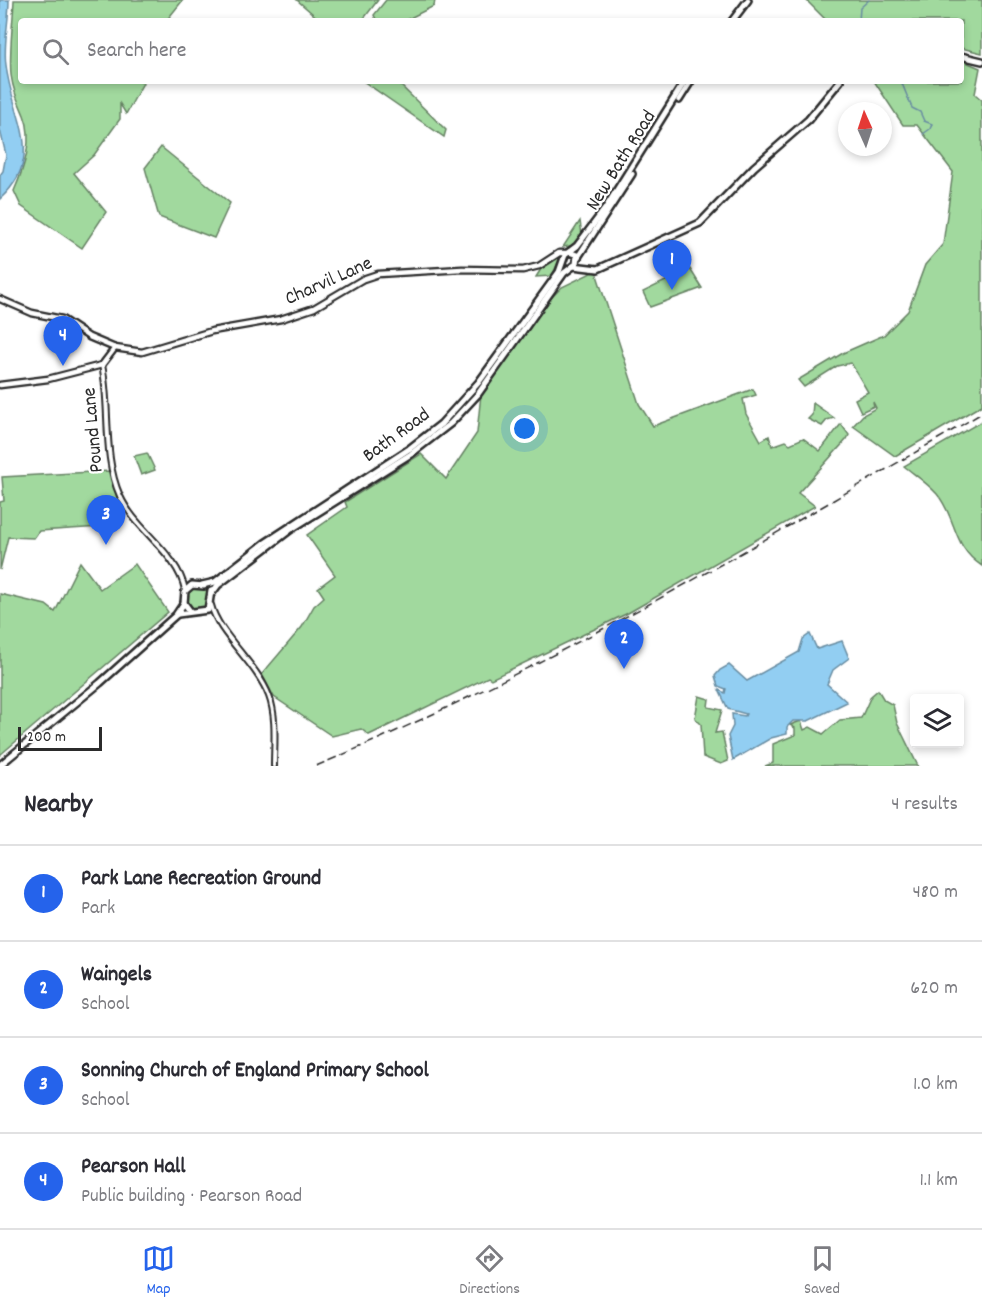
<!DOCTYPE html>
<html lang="en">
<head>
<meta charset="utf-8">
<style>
	body { margin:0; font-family:Dekko,sans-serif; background:#f7f7f7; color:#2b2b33 }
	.controls { position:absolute; right:18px; bottom:18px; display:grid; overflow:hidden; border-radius:6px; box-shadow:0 3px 9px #0003 }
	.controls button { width:54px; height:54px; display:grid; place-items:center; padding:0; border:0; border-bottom:2px solid #e1e1e2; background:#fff; color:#2b2b33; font:30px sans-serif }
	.compass { position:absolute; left:838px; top:102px; width:54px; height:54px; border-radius:50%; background:#fff; box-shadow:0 3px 9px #0003; rotate:357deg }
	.scale { position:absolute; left:18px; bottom:15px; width:84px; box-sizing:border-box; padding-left:6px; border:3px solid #2b2b2b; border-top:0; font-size:16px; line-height:21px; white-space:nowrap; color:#2b2b2b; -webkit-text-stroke:4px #fff; paint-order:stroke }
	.you { position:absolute; left:525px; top:429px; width:21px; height:21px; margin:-15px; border:4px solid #fff; border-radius:50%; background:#1a73e8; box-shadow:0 0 0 9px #1a73e833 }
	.badge { display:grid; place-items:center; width:39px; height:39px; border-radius:50%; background:#2563eb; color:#fff; font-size:20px; font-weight:700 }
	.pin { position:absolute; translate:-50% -50px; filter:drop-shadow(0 2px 3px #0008) }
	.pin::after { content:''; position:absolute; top:32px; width:21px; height:18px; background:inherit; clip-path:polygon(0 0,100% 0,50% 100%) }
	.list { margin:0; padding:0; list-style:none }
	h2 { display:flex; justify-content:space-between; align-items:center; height:78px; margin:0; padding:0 24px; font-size:26px }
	h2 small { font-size:20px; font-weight:400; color:#7c7c81 }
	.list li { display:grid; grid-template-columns:39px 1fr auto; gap:18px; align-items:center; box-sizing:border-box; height:96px; padding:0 24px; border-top:2px solid #e1e1e2 }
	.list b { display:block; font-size:22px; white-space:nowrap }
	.list p { margin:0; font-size:20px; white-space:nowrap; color:#7c7c81 }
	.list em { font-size:20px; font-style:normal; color:#7c7c81 }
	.icon { flex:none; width:33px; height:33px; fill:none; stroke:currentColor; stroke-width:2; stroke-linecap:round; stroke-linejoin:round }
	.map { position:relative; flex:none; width:982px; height:766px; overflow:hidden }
	.search { position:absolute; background:#fff; box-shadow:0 3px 9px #0003; left:18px; right:18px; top:18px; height:66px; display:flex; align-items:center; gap:15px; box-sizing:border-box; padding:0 21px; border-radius:6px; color:#7c7c81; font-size:22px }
	.sheet { height:462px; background:#fff }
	nav { display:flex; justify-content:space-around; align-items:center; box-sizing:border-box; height:84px; border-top:2px solid #e1e1e2; background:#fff; font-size:16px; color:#7c7c81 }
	nav a { display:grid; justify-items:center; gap:3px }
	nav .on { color:#2563eb }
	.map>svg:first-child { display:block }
	.green { fill:#a1d99e; stroke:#668264; stroke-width:1.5 }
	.water { fill:#92cef2; stroke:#698da2; stroke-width:1.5 }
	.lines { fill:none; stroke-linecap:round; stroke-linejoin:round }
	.stream { stroke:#698da2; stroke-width:1.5 }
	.tertiary-casing { stroke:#2b2b2b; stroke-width:8 }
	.secondary-casing { stroke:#2b2b2b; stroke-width:9 }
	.primary-casing { stroke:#2b2b2b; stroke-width:10 }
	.tertiary { stroke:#fff; stroke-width:4 }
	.secondary { stroke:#fff; stroke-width:4.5 }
	.primary { stroke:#fff; stroke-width:5 }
	.rail { stroke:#2b2b2b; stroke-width:1.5; stroke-dasharray:9 4.5; stroke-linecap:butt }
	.labels { text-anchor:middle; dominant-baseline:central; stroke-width:4.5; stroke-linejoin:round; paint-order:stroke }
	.street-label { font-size:20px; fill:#2b2b2b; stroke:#fff }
</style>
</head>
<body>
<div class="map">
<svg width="982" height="766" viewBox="0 0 982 766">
	<rect width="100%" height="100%" fill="#fff"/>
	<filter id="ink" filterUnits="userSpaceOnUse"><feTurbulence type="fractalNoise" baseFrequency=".0167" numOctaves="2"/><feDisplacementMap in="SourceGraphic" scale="12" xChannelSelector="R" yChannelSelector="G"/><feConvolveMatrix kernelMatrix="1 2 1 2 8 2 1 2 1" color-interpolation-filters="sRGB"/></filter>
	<g filter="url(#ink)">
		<g class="green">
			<path d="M14,0h169l-17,21h-145v60h123l-18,33 -6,-10v15l-26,36 -20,18 32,39 -24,36 -61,-42 -7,-15c10,-23 20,-51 10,-76 -6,-14 -11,-25 -13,-40 -2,-24 2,-51 3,-75z"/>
			<polygon points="297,0 378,0 362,21 321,21"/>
			<polygon points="386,0 435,0 434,6 404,21 377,21 374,15"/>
			<polygon points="806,0 982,0 982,53 961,48 961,21 827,21"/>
			<polygon points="961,60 980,68 975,94 982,100 982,405 895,456 853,426 863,415 876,408 873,402 874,406 861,412 855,399 868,392 851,363 837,366 804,387 798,380 843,353 884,335 908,311 925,265 943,244 953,172 917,125 903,125 874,81 961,81"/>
			<polygon points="363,81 396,81 446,130 444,137"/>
			<polygon points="161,147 230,203 214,238 159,217 145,168"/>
			<polygon points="580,221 582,235 576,245 563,247"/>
			<polygon points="555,258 560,258 552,276 536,277 541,269"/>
			<polygon points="690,269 702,288 650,307 643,292"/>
			<polygon points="593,272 596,272 639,404 653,426 753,389 756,395 743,399 746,414 761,441 769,436 772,446 786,441 790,444 803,438 820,451 841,424 849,435 847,439 798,493 815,506 628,613 491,679 488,677 369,735 361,729 332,736 274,697 262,674 302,627 314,606 324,597 318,588 335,575 307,535 347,507 345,502 421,454 446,479 477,433 481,394 546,303 562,287"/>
			<polygon points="813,403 834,418 827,420 822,426 808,419 812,415"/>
			<path d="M982,421v145c-30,-19 -25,-48 -45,-72 -9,-10 -22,-19 -33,-28z"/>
			<polygon points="147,453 155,470 141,475 134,456"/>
			<polygon points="110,471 118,499 101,527 39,531 34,538 8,537 0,570 0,502 4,501 2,477"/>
			<polygon points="80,562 100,589 135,564 168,612 0,755 0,594 46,605 55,612"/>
			<circle cx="198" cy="598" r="12"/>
			<polygon points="878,690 884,700 893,705 897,723 918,766 765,766 773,763 773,744 795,735 795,728 790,725 801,721 804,730 810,727 823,734 840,720 861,718 871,696"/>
			<polygon points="699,696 709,699 708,707 722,710 715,733 722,732 728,761 721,764 703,757 701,724 695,718"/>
		</g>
		<g class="water">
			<path d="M0,0h9c0,21 -6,45 -3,65 5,51 42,90 -6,134v-24l3,-4 3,-16 -6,-25z"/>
			<polygon points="810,634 817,649 842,641 849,658 833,670 827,684 847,702 808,721 793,721 787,727 787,734 771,738 733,760 728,736 733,726 732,714 745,716 746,714 728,709 719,690 725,693 726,689 718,686 715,676 720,670 729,665 747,681 799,652 803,639"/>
		</g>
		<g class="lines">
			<g class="stream">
				<polyline points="859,21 860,8 869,0"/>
				<polyline points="901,81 912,108 920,112 924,121 932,124 930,129 923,134"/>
			</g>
			<g class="tertiary-casing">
				<g id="tertiary">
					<path d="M102,365c9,42 0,91 18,131 15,34 58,57 65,94"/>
					<path d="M211,605c7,29 46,59 58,91 8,21 5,48 5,70"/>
				</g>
			</g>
			<g class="secondary-casing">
				<g id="secondary">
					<polyline points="0,299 32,313 62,319 89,337 115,348 142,352 212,331 281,319 314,308 363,279 378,274 462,269 523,270 539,266 559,253 567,253"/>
					<polyline points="0,385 48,379 102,365 115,348"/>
				</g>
			</g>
			<g class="primary-casing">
				<g id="primary">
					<polyline points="732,21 748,0"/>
					<polyline points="961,56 982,61"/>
					<polyline points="679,100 691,81"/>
					<polyline points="578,257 632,174"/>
					<polyline points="573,266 598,269 700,223 754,167 808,120 840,81"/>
					<polyline points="202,585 215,582 265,543 409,449 441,424 479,382 559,272 565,255 577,246 605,209 685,81"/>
					<polyline points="212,593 218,585 290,530 411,454 451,423 478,394 564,273 576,264 577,255 569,252"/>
					<polyline points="190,611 184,603 185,591 192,585 204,586"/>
					<polyline points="178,614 208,610 211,591"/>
					<polyline points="0,765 100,683 176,615 184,603"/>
				</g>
			</g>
			<use href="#tertiary" class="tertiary"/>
			<use href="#secondary" class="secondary"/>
			<use href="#primary" class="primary"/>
			<path class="rail" d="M316,766c232,-97 449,-225 666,-353"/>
		</g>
	</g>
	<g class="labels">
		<g class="street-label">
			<text transform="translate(622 161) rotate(-58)">New Bath Road</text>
			<text transform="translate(329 282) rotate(-24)">Charvil Lane</text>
			<text transform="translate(94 430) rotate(-95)">Pound Lane</text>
			<text transform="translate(397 436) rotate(-36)">Bath Road</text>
		</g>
	</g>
</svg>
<div class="controls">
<button><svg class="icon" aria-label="layers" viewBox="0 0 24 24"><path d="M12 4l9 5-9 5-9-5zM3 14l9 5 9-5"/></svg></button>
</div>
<svg class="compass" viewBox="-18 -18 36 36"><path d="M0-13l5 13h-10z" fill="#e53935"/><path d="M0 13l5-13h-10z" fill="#7c7c81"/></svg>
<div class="scale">200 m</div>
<div class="you"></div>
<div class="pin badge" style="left:672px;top:290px">1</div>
<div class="pin badge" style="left:624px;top:669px">2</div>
<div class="pin badge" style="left:106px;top:545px">3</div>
<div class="pin badge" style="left:63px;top:366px">4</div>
<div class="search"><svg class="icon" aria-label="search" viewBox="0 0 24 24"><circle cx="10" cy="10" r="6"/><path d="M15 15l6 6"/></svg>Search here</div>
</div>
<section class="sheet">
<h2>Nearby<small>4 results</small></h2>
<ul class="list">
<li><span class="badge">1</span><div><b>Park Lane Recreation Ground</b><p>Park</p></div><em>480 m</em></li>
<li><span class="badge">2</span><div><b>Waingels</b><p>School</p></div><em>620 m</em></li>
<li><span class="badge">3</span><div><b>Sonning Church of England Primary School</b><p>School</p></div><em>1.0 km</em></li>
<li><span class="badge">4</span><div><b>Pearson Hall</b><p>Public building · Pearson Road</p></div><em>1.1 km</em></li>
</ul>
</section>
<nav>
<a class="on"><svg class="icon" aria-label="map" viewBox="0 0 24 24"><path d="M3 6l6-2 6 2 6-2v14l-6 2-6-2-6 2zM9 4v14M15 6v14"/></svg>Map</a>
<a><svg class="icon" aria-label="directions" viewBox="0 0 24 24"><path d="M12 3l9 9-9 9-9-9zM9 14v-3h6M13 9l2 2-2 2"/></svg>Directions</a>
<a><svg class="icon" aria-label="saved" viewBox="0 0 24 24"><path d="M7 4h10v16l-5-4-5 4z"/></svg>Saved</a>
</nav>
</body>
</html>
